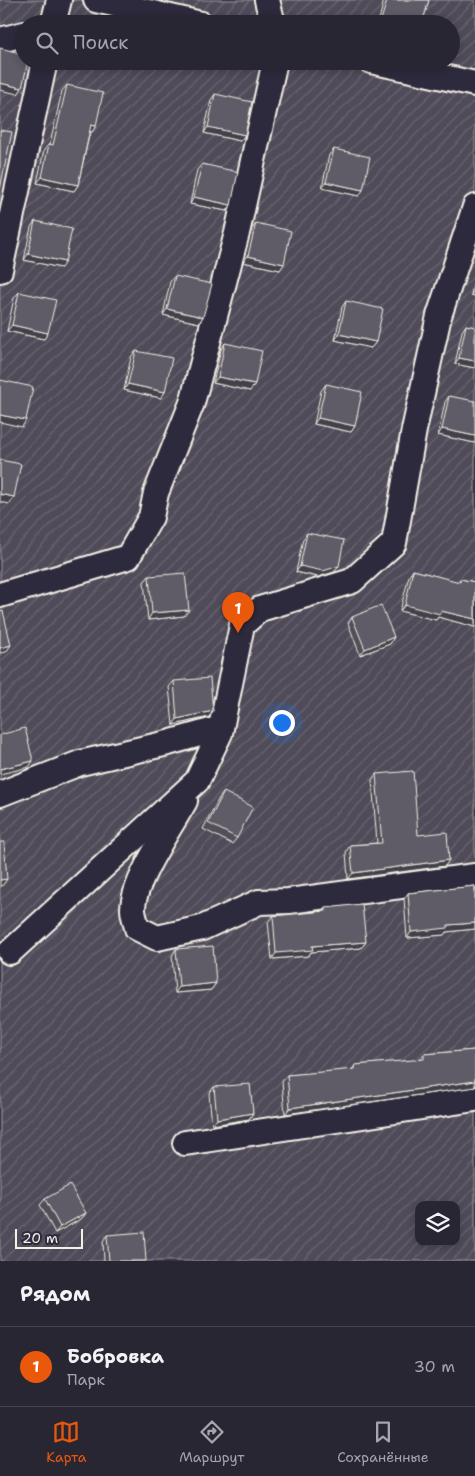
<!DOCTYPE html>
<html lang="ru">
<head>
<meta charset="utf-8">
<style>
	body { margin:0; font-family:"Shantell Sans",sans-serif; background:#35323f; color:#f1f3f6 }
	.controls { position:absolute; right:15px; bottom:15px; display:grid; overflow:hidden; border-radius:10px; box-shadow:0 2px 8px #0003 }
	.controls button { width:45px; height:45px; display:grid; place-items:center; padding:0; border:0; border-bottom:1px solid #45434e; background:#292633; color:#f1f3f6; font:25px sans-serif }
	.scale { position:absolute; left:15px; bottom:12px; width:68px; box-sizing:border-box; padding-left:5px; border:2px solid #f4f1e8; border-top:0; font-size:14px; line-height:18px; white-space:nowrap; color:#f4f1e8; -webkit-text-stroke:4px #2f2a3d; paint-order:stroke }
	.you { position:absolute; left:281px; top:722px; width:18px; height:18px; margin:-12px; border:4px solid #fff; border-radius:50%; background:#1a73e8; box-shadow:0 0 0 8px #1a73e833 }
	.badge { display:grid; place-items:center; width:32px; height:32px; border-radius:50%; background:#ea580c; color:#fff; font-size:16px; font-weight:700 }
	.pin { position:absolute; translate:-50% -41px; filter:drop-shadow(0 1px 2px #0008) }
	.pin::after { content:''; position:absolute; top:26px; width:18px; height:15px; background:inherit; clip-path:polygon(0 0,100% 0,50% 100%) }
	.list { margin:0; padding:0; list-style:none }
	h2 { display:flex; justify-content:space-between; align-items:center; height:65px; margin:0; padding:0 20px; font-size:21px }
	h2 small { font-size:16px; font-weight:400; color:#a5a5ac }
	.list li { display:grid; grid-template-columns:32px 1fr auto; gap:15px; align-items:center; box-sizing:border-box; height:80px; padding:0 20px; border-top:1px solid #45434e }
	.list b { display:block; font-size:19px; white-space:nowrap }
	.list p { margin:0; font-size:16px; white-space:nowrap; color:#a5a5ac }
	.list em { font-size:16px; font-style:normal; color:#a5a5ac }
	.icon { flex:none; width:28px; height:28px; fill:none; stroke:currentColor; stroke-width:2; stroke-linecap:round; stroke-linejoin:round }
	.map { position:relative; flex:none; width:475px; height:1261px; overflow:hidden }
	.search { position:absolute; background:#292633; box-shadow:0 2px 8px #0003; left:15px; right:15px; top:15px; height:55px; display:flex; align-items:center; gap:12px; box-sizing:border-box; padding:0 18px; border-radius:28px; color:#a5a5ac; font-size:19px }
	.sheet { height:145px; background:#292633 }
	nav { display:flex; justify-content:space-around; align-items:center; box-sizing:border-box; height:70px; border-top:1px solid #45434e; background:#292633; font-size:14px; color:#a5a5ac }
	nav a { display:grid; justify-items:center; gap:2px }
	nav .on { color:#ea580c }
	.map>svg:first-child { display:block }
	.garden { fill:url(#garden-furrows); stroke:#a29ea0; fill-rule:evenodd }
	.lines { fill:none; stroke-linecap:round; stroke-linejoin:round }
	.minor-casing { stroke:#f4f1e8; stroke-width:28 }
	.minor { stroke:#2f2a3d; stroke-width:24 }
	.wall { fill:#524f59; stroke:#f4f1e8 }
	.shaded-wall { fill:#424048; stroke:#f4f1e8 }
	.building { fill:#5f5c67; stroke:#f4f1e8 }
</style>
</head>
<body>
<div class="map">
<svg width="475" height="1261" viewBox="0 0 475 1261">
	<defs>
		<pattern id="garden-furrows" width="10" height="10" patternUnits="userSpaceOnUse" patternTransform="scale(1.25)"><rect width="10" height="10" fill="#504b59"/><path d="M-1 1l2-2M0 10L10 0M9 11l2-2" fill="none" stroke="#6a6571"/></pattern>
	</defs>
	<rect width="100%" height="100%" fill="#373244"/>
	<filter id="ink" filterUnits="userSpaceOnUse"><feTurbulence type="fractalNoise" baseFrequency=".02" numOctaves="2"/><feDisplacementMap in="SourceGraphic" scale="10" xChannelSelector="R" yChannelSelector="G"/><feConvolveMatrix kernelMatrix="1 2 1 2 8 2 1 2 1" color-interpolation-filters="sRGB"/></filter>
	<g filter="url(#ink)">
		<path class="garden" d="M0,0h475v1261h-475zM24,24h427v37h-427zM419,1205h37v37h-37z"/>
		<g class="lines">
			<g class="minor-casing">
				<g id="minor">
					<polyline points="96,0 201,24"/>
					<polyline points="267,0 273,24"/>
					<polyline points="53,24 59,0"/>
					<polyline points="0,40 24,34"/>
					<polyline points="371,61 475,84"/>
					<polyline points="0,270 45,61"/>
					<polyline points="0,595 128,557 151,517 156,493 192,403 237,233 275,61"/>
					<polyline points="0,794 80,763 168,743 221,728"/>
					<path d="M185,801c-14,25 -52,80 -52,108 0,6 3,13 4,19l20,10 45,-10 57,-26 30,-1 186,-25"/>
					<polyline points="10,952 197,781 220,733 242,625 260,609 352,581 394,543 414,430 439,316 475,207"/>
					<polyline points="185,1143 475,1099"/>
				</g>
			</g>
			<use href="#minor" class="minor"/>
		</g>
		<g class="wall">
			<polygon points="384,0 429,0 422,24 378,24"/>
			<polygon points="67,85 96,126 92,132 90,132 78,185 74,191 37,183 44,150 49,144 50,144 62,91"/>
			<polygon points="215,94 245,135 240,141 204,133 211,100"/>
			<polygon points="334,149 359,196 322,188 329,155"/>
			<polygon points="202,164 227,211 190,204 197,170"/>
			<polygon points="35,221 61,268 24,260 31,227"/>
			<polygon points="256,223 280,270 243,262 252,229"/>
			<polygon points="475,275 475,296 471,295"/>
			<polygon points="175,276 199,323 163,315 170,282"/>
			<polygon points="19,292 48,333 44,339 7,331 14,298"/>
			<polygon points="346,301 376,342 371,348 335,340 342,307"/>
			<polygon points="466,325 475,327 475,368 455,364 462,331"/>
			<polygon points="225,343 250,391 213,383 221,350"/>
			<polygon points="136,351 161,398 124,390 131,357"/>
			<polygon points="326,384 355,426 351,432 314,424 321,391"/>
			<polygon points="449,396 475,443 438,435 445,402"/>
			<polygon points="307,533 339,566 334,572 318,577 296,572 303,539"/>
			<polygon points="413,570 458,582 460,579 475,582 475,627 438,617 436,620 400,611 409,576"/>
			<polygon points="149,576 184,616 148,620 144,582"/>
			<polygon points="352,617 394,637 390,644 360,655 348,623"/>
			<polygon points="174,681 213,711 209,717 173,725 169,687"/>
			<polygon points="376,774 418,835 445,866 348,879 346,852 350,845 377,843 372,780"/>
			<polygon points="224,792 237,838 232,844 203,829 219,798"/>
			<polygon points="475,886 475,929 446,932 444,935 407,938 404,899 408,893"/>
			<polygon points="326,908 366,942 361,948 311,952 308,956 272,959 268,922 273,916 324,911"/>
			<polygon points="176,949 216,983 211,990 175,993 172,956"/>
			<polygon points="475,1050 475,1087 285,1114 282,1082 287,1075 352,1070 355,1065 420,1060 424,1054"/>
			<polygon points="214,1087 253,1113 249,1119 212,1125 209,1094"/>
			<polygon points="45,1199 86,1213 81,1219 55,1233 40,1205"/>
			<polygon points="107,1235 146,1261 104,1261 103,1241"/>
		</g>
		<g class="shaded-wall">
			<polygon points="0,83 22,88 18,94 0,90"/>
			<polygon points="91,125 96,126 92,132 87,131"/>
			<polygon points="208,127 245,135 240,141 204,133"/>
			<polygon points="42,177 78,185 74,191 37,183"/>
			<polygon points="326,182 363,190 359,196 322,188"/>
			<polygon points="194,197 231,205 227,211 190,204"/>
			<polygon points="28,254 65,262 61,268 24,260"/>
			<polygon points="248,256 284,264 280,270 243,262"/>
			<polygon points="475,289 475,296 471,295"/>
			<polygon points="167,309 203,317 199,323 163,315"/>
			<polygon points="12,325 48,333 44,339 7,331"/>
			<polygon points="339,334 376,342 371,348 335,340"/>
			<polygon points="459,358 475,361 475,368 455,364"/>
			<polygon points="218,377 255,384 250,391 213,383"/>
			<polygon points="128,384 165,392 161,398 124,390"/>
			<polygon points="0,415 26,420 22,427 0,422"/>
			<polygon points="318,418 355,426 351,432 314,424"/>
			<polygon points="442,429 475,436 475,443 438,435"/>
			<polygon points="0,494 14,497 10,504 0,502"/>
			<polygon points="300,566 339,566 334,572 318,577 296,572"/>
			<polygon points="405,605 441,611 475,619 475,627 438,617 436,620 400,611"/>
			<polygon points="189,610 184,616 148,620 152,613"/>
			<polygon points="394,637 390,644 360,655 365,649"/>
			<polygon points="11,645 6,652 0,653 0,648"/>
			<polygon points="213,711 209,717 173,725 177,719"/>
			<polygon points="33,761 29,767 0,774 0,769"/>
			<polygon points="449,860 445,866 348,879 353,873"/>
			<polygon points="7,879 2,886 0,886 0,880"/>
			<polygon points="475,923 475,929 446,932 444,935 407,938 411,932 448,925"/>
			<polygon points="366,942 361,948 311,952 308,956 272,959 276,953 312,946"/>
			<polygon points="216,983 211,990 175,993 179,987"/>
			<polygon points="475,1081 475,1087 285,1114 290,1108"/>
			<polygon points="253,1113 249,1119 212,1125 217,1119"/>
			<polygon points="86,1213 81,1219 55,1233 60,1227"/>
		</g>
		<g class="building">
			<polygon points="387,0 429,0 422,24 380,24"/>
			<polygon points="0,48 24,54 24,61 28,61 22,88 0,83"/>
			<polygon points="67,85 103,93 96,126 91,125 78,185 42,177 49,144 53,145"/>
			<polygon points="215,94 252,102 245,135 208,127"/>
			<polygon points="0,130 12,132 0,189"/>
			<polygon points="334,149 370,157 363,190 326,182"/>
			<polygon points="202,164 238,172 231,205 194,197"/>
			<polygon points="35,221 72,229 65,262 28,254"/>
			<polygon points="256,223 291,231 284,264 248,256"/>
			<polygon points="175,276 212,284 203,317 167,309"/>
			<polygon points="19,292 56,300 48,333 12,325"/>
			<polygon points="346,301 383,309 376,342 339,334"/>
			<polygon points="466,325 475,327 475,361 459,358"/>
			<polygon points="225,343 262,351 255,384 218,377"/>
			<polygon points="136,351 172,358 165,392 128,384"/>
			<polygon points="0,380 33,387 26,420 0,415"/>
			<polygon points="326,384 362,392 355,426 318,418"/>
			<polygon points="449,396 475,401 475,436 442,429"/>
			<polygon points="0,460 21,464 14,497 0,494"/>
			<polygon points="307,533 344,540 339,566 323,571 300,566"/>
			<polygon points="413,570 460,582 460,579 475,582 475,619 441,611 440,614 405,605"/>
			<polygon points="185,573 189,610 152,613 149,576"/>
			<polygon points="381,605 394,637 365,649 352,617"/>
			<polygon points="3,611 11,645 0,648 0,612"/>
			<polygon points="210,678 213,711 177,719 174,681"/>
			<polygon points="25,728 33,761 0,769 0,735"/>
			<polygon points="413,771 418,835 447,832 449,860 353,873 350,845 382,843 376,774"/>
			<polygon points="224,792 253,807 237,838 208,823"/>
			<polygon points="0,842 4,842 7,879 0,880"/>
			<polygon points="475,886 475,923 448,925 448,928 411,932 408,893"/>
			<polygon points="362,904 366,942 312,946 313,950 276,953 273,916 326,911 326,908"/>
			<polygon points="213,946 216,983 179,987 176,949"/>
			<polygon points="475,1050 475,1081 290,1108 287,1075 355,1069 355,1065 424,1059 424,1054"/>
			<polygon points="250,1084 253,1113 217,1119 214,1087"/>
			<polygon points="70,1185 86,1213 60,1227 45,1199"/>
			<polygon points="144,1232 146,1261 109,1261 107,1235"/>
		</g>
	</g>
</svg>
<div class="controls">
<button><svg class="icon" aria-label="layers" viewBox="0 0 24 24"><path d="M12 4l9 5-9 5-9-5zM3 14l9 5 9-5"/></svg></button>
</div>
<div class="scale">20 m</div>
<div class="you"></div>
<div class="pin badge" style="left:238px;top:633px">1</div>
<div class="search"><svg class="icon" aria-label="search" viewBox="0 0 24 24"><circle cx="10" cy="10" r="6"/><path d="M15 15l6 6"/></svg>Поиск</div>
</div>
<section class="sheet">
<h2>Рядом<small></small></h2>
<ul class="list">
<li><span class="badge">1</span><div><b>Бобровка</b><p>Парк</p></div><em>30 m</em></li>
</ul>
</section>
<nav>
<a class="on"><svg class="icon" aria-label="map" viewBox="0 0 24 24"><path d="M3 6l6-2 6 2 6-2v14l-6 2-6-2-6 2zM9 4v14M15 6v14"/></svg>Карта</a>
<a><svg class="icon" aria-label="directions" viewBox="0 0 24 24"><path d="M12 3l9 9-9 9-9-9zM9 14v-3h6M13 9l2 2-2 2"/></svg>Маршрут</a>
<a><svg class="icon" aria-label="saved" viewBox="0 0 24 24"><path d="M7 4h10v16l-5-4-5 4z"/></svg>Сохранённые</a>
</nav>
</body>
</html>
